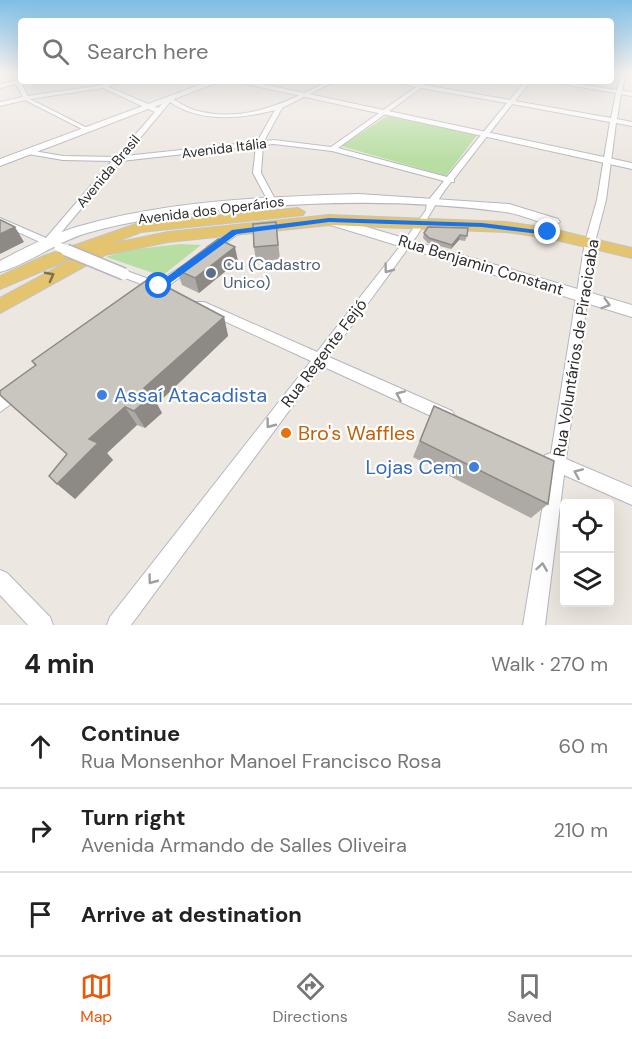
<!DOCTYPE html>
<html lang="en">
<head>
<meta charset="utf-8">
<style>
	body { margin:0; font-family:"DM Sans",sans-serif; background:#f2f2f2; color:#222 }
	.controls { position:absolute; right:18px; bottom:18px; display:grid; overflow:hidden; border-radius:6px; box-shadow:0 6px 24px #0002 }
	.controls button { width:54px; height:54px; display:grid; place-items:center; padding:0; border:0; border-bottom:2px solid #e0e0e0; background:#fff; color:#222; font:30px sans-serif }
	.stop { position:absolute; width:18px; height:18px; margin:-14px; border:4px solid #1a73e8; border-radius:50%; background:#fff }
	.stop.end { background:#1a73e8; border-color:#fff; box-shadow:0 2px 6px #0008 }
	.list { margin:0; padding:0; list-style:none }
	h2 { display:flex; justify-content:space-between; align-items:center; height:78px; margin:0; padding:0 24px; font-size:26px }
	h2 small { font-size:20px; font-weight:400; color:#767676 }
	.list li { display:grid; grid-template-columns:39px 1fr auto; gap:18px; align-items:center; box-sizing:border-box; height:84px; padding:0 24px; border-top:2px solid #e0e0e0 }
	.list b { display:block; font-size:22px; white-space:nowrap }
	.list p { margin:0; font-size:20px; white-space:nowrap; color:#767676 }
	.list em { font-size:20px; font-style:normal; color:#767676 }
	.icon { flex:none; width:33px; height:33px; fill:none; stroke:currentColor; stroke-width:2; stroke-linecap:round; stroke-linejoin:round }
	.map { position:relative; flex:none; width:632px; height:625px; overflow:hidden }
	.search { position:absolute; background:#fff; box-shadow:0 6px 24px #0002; left:18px; right:18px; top:18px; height:66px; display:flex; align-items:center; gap:15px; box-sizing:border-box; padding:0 21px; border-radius:6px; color:#767676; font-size:22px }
	.sheet { height:330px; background:#fff }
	nav { display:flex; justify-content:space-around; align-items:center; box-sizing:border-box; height:84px; border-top:2px solid #e0e0e0; background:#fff; font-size:16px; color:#767676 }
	nav a { display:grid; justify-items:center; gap:3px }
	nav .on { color:#ea580c }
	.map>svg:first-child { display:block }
	.green { fill:#b9dea3 }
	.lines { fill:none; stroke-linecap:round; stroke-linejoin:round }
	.street-casing { stroke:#b4b7bf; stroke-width:2 }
	.secondary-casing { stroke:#b4b7bf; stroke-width:2 }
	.primary-casing { stroke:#c4c4c4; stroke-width:2 }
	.street { fill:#fff; fill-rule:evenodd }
	.secondary { fill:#fff; fill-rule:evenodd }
	.primary { fill:#e4c46e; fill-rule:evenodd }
	.street-bridge-far1-casing { stroke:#b4b7bf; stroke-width:10; stroke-linecap:butt }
	.street-bridge-casing { stroke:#b4b7bf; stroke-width:14; stroke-linecap:butt }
	.street-bridge-far1 { stroke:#fff; stroke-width:9 }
	.street-bridge { stroke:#fff; stroke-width:11 }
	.wall { fill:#ada9a4 }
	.shaded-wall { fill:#8d8a86 }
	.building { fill:#c9c5bf; stroke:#8d8a86; stroke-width:1.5 }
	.oneway { stroke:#a0a0a0 }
	.oneway2 { stroke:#7f714a }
	.route { fill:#1a73e8 }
	.service-dot { fill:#5c6f8a; stroke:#fff; stroke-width:2 }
	.shop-dot { fill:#3f7fe0; stroke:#fff; stroke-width:2 }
	.food-dot { fill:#e8710a; stroke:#fff; stroke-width:2 }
	.labels { text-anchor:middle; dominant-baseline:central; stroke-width:4.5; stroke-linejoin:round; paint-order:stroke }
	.far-street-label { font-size:14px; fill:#2d2d2d; stroke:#fff }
	.service-label { font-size:16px; fill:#4e5e75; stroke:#fff; text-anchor:start }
	.street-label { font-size:16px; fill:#2d2d2d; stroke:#fff }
	.near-shop-label { font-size:20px; fill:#366cbe; stroke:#fff; text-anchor:start }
	.near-food-label { font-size:20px; fill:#c56008; stroke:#fff; text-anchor:start }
</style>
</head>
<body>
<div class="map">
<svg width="632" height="625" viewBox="0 0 632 625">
	<rect width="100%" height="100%" fill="#ede7e1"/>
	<g class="green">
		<polygon points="387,116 477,135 446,176 341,146"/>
		<polygon points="180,244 201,245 162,276 106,257 128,250"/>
	</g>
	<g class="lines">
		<g class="street-casing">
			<g id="street">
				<path d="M10,72h5l4,8 5,1 -3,2 7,13 75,-11 1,-4h4v2l15,-2 -15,6 50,21 11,-11c8,4 16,10 25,13 48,14 93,-7 134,-29h7l-53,27 -18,33 10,-1 57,7 85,-60 -26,-6 29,3 5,-3 3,2 -3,2 86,15 15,-19h6l-16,20 96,17 5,-25 -72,-12h13l60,9 4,-18h5l-4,19 10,1v4l-11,-2 -4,25 15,3v4l-16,-3 -10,77 -11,42 -29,217 66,28v18l-68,-30 -19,150h-22l26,-157 -4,-1 -2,-6 2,-6 6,-2 34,-211 12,-42 13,-78 -98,-18 -58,75v3h-3c-16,20 -25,42 -40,62 -27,38 -55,75 -82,113l123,54 3,5 -3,5 -5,2 -5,-2 -120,-55 -191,259h-24l3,-8 201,-256 -115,-53 -2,-3 2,-3h8l113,50 88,-112 21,-30 1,-8 17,-21 -112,-30 -58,-7 -11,1 -2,28 15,28 -4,3 -4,-3 -15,-28 3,-27 -135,15 -67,80 5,2v4h-8l-51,-23v-6l46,20 66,-77 -49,-1 -35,-6v-4l35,6 53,1 39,-45 -52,-24 -73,11 61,31 -5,1 -61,-31 -25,6v-4l23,-5 -7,-13 -16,4v-4l15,-3zM421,88l86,15 -60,74 -109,-29zM170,102c30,21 71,17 105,8l-18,32 -132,14z"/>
				<polygon points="235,229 238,230 238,234 215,251 207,251 207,247"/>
				<polygon points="192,260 197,263 196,265 163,290 152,295 146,291 149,287 120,276 119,274 124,270 157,282"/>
				<polygon points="18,385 23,387 25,391 23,395 0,412 0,396"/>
				<polygon points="0,570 7,573 50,617 53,625 28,625 0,595"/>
			</g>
		</g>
		<g class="secondary-casing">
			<g id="secondary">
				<polygon points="210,81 221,81 0,166 0,159"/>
				<polygon points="233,81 248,81 632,163 632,169"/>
				<path d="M359,194l150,10 49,15 2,3 -7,4c-16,-4 -32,-12 -48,-14 -97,-13 -195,-11 -292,-1 -42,5 -85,10 -126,22 -31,9 -58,31 -87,39v-11c26,-14 52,-27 80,-35 90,-26 187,-29 279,-32z"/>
				<polygon points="329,216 632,305 632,317 324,223 322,220"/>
			</g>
		</g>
		<g class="primary-casing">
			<polygon id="primary" points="298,208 305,212 303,215 141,232 110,244 168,232 329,215 506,222 548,228 632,248 632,258 548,238 506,232 329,225 168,242 105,255 0,313 0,298 80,255 0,289 0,276 44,256 139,223"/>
		</g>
		<use href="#street" class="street"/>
		<use href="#secondary" class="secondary"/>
		<use href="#primary" class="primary"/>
		<g class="street-bridge-far1-casing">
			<polyline id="street-bridge-far1" points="59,247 69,251"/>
		</g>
		<g class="street-bridge-casing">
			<polyline id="street-bridge" points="66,250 124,274"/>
		</g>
		<use href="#street-bridge-far1" class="street-bridge-far1"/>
		<use href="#street-bridge" class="street-bridge"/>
	</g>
	<g class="wall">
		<polygon points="276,222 280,259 256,262 254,247"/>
		<polygon points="424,233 467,236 465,241 459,240 451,249 428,243 423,238"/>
		<polygon points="238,261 199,293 182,285 177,270"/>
		<polygon points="224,317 228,336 157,404 162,413 145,428 137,425 107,453 113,460 75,499 67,455 0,395 35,366 32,361"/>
		<polygon points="434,406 548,504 531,518 413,457"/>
	</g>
	<g class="shaded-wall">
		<polygon points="15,227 24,242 0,254 0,234"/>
		<polygon points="460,235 459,240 451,249 452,245"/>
		<polygon points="235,247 238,261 199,293 195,278"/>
		<polygon points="224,317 228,336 157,404 162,413 145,428 134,411 144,388"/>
		<polygon points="125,407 137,425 107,453 113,460 75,499 57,484 89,439"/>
	</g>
	<g class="building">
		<polygon points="0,220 1,220 15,227 0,234"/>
		<polygon points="276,222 278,245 254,247 253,224"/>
		<polygon points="428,227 468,228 467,236 460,235 452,245 429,238 424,233"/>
		<polygon points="218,239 235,247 195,278 177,270"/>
		<polygon points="150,278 224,317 144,388 152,395 134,411 125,407 89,439 98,443 57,484 49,476 67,454 0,395 0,391 36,365 32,361"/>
		<polygon points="434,406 554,461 548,504 420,441"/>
	</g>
	<defs><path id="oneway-chevron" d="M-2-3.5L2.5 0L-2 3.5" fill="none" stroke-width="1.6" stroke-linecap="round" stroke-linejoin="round" transform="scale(1.5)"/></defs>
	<g class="oneway">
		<use href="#oneway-chevron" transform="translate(388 269) rotate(127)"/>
		<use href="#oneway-chevron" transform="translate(606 304) rotate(16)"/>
		<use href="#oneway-chevron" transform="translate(400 395) rotate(-156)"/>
		<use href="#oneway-chevron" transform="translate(270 424) rotate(127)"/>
		<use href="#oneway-chevron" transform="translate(578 473) rotate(-157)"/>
		<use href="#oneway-chevron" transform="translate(542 567) rotate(-82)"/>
		<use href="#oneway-chevron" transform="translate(152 580) rotate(127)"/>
	</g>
	<use class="oneway2" href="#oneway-chevron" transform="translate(50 276) rotate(-28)"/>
	<linearGradient id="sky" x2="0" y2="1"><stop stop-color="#7ebee6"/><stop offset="0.45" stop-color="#f7f4f2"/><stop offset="1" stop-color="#f7f4f2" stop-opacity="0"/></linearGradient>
	<rect width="632" height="160" fill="url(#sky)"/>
	<polygon class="route" points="329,218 482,223 552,232 548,235 482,227 329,222 237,234 162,289 154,286 232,230"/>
	<circle class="service-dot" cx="211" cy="273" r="6"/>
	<g class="shop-dot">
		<circle cx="102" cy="395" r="6"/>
		<circle cx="474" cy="467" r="6"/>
	</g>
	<circle class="food-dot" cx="286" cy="433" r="6"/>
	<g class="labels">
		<g class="far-street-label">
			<text transform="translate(224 148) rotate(-7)">Avenida Itália</text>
			<text transform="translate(108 171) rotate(-50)">Avenida Brasil</text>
			<text transform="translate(211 210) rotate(-7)">Avenida dos Operários</text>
		</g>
		<g class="service-label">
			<text x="223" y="264">Cu (Cadastro<tspan x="223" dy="18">Unico)</tspan></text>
		</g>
		<g class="street-label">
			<text transform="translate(481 265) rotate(17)">Rua Benjamin Constant</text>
			<text transform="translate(576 348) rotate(-81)">Rua Voluntários de Piracicaba</text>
			<text transform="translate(324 353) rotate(-53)">Rua Regente Feijó</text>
		</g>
		<g class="near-shop-label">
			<text x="114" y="395">Assaí Atacadista</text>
			<text x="462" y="467" text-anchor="end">Lojas Cem</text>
		</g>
		<g class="near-food-label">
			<text x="298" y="433">Bro's Waffles</text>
		</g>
	</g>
</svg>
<div class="controls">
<button><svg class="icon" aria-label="locate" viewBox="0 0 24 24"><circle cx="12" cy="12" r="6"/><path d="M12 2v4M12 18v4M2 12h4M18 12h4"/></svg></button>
<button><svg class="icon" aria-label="layers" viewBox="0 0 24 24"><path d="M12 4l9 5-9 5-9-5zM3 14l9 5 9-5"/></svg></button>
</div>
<div class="stop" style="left:159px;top:286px"></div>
<div class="stop end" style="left:548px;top:232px"></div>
<div class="search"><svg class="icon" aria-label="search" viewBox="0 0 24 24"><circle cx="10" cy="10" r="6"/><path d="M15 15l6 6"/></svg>Search here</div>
</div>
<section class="sheet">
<h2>4 min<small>Walk · 270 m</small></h2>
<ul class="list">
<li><svg class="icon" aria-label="ahead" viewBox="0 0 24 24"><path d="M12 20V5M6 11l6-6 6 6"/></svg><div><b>Continue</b><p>Rua Monsenhor Manoel Francisco Rosa</p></div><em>60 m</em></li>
<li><svg class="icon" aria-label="right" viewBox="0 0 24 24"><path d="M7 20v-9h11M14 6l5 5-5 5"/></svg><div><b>Turn right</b><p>Avenida Armando de Salles Oliveira</p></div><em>210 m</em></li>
<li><svg class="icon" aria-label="arrive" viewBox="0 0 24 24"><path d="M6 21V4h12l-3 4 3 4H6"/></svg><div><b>Arrive at destination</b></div></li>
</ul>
</section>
<nav>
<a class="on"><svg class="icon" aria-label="map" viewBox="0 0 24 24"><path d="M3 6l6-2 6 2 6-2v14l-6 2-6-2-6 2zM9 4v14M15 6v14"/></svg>Map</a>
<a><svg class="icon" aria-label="directions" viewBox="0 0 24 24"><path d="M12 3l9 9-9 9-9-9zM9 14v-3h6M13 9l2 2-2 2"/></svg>Directions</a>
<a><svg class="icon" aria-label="saved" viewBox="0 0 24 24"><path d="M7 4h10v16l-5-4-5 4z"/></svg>Saved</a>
</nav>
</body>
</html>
